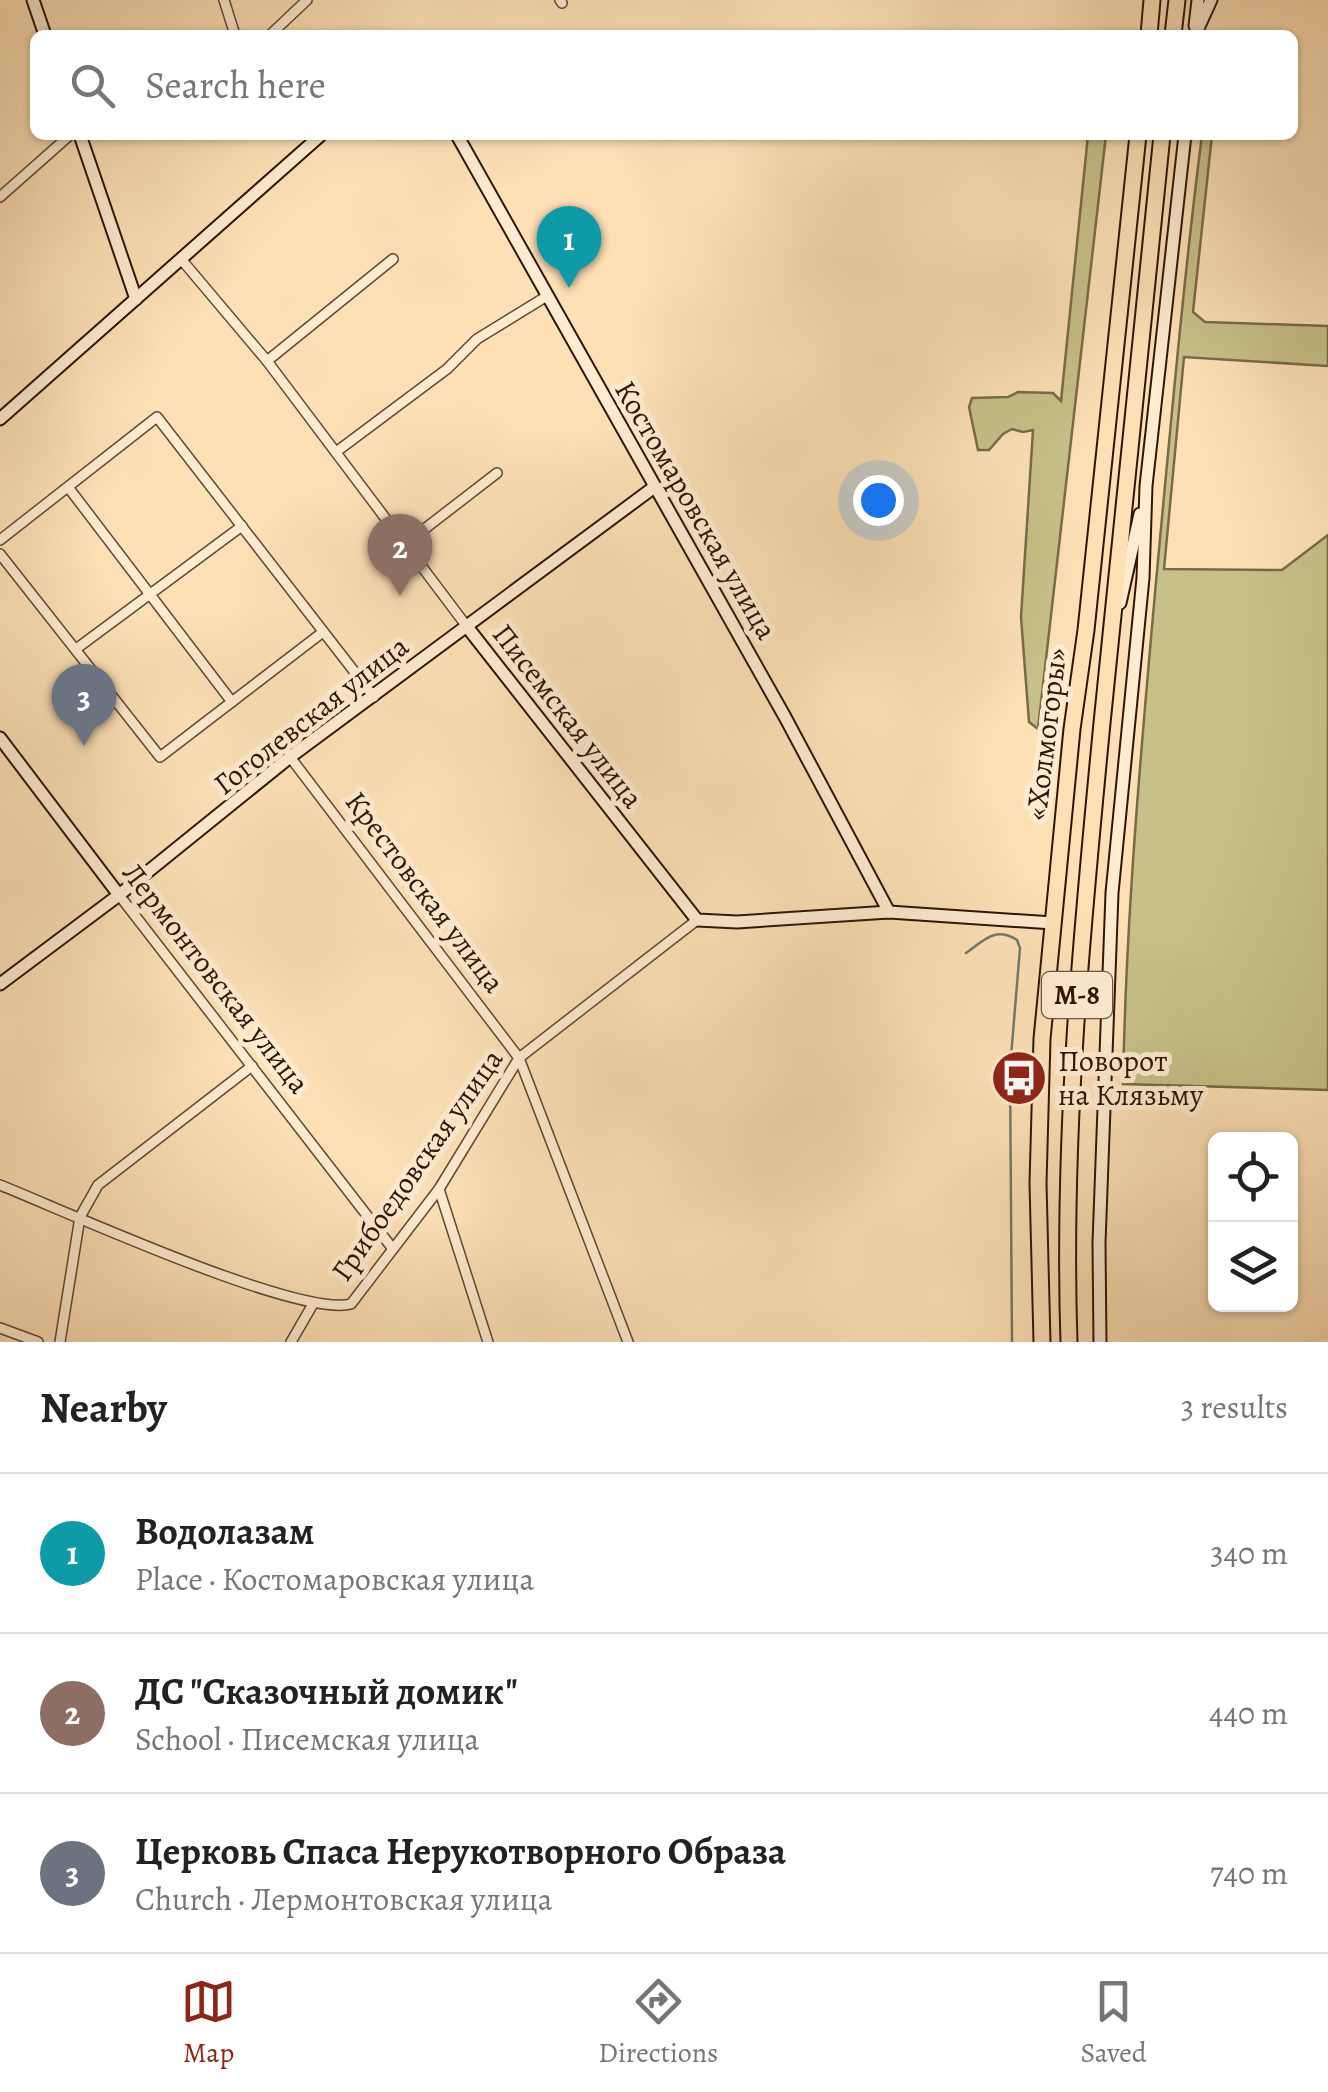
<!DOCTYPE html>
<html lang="en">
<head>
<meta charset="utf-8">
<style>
	body { margin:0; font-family:Alegreya,serif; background:#f6f6f6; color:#222 }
	.controls { position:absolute; right:30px; bottom:30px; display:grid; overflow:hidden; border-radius:15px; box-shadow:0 2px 8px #0004 }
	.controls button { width:90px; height:90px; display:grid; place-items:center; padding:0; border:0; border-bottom:2px solid #e0e0e0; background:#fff; color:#222; font:50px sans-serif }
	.you { position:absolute; left:878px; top:500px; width:35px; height:35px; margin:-25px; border:8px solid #fff; border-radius:50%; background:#1a73e8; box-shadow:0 0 0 15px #1a73e833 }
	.badge { display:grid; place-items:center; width:65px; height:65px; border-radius:50%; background:#8f2418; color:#fff; font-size:32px; font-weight:700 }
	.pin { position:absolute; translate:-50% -82px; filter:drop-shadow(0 2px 5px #0008) }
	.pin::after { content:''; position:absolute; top:52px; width:35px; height:30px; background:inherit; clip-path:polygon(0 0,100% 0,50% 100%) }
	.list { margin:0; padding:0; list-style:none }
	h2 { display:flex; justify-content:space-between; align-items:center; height:130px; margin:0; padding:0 40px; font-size:42px }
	h2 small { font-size:32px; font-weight:400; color:#767676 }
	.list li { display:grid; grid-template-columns:65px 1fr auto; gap:30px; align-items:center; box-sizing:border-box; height:160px; padding:0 40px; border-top:2px solid #e0e0e0 }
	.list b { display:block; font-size:38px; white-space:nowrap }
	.list p { margin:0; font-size:32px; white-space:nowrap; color:#767676 }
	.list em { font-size:32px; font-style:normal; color:#767676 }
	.icon { flex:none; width:55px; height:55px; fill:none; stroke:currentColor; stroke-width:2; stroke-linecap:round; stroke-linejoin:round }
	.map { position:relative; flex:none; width:1328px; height:1342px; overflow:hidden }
	.search { position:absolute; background:#fff; box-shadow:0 2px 8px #0004; left:30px; right:30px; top:30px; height:110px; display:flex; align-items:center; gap:25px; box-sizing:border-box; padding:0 35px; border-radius:15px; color:#767676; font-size:38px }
	.sheet { height:610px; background:#fff }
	nav { display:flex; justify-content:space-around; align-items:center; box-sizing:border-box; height:140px; border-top:2px solid #e0e0e0; background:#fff; font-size:28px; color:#767676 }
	nav a { display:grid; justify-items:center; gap:5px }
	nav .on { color:#8f2418 }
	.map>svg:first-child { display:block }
	.green { fill:#c7c088; stroke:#7a6a48; stroke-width:2.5 }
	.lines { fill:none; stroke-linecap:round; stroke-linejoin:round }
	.stream { stroke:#717a6b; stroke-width:2.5 }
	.street-casing { stroke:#614833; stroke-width:12 }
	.secondary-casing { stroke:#2d1507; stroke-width:15 }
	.highway-casing { stroke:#2d1507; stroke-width:19 }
	.street { stroke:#feebd0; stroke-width:9 }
	.secondary { stroke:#feebd0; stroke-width:11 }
	.highway { stroke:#fde0b6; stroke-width:15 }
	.labels { text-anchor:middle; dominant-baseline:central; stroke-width:10; stroke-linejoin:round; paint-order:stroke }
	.shield { fill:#feebd0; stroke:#6c5543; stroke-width:2.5 }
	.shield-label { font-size:28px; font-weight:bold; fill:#2d1507 }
	.street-label { font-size:30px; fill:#2d1507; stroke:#feebd0 }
	.poi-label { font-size:30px; fill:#2d1507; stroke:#feebd0; text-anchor:start }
</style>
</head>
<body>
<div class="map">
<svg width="1328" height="1342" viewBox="0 0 1328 1342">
	<rect width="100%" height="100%" fill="#fde0b6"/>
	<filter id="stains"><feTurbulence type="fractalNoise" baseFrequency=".002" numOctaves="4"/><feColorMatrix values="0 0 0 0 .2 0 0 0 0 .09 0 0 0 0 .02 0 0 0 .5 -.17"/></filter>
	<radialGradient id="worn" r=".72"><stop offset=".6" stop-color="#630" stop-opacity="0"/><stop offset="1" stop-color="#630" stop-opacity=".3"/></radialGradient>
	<g class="green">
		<polygon points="1088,135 1106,135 1038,729 1029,722 1021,617 1033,430 1023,432 1012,429 1003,434 989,450 978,450 969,407 972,398 1008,397 1018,392 1053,393 1061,401"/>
		<path d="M1202,135h10l-19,177 12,10 123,4v40l-144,-9 -20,212 118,1 46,-35v555l-205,-6c3,-168 18,-335 33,-502 14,-149 27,-298 46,-447z"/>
	</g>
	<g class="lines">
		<path class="stream" d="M966,953c18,-13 30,-27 51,-13l3,8 -10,121 2,273"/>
		<g class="street-casing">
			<g id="street">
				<polyline points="224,0 235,35"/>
				<polyline points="560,0 562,3"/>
				<polyline points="270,35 307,0"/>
				<polyline points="0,197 70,135"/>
				<polyline points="181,259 267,361 468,628"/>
				<polyline points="267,361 393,259"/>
				<polyline points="336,452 447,369 477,339 547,296"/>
				<polyline points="68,487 232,702"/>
				<polyline points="0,540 157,417 374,697"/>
				<polyline points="405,544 497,473"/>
				<polyline points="0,554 160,757 323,632"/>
				<polyline points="76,649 242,526"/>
				<polyline points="290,757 519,1058 628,1342"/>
				<polyline points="119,895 393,1249"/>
				<path d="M0,1185c63,25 298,133 351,119l88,-115 80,-131 178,-138"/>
				<polyline points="439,1189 488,1342"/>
				<polyline points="0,1328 38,1342"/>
				<polyline points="60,1342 80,1217 98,1185 252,1066"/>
				<polyline points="291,1342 313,1304"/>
			</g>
		</g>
		<g class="secondary-casing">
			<g id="secondary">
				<polyline points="33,0 45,35"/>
				<polyline points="1195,26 1198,0"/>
				<polyline points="1195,35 1211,0"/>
				<polyline points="80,135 136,299"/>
				<polyline points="457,135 785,717 889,912"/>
				<polyline points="0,419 321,135"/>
				<polyline points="1120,603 1140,514"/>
				<polyline points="468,628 697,920 737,922 889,912 1053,923"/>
				<polyline points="0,738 119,895"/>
				<polyline points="0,984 119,895 290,757 653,488"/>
				<polyline points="1100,1342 1099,1243 1112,893 1143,578 1146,486 1185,135"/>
			</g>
		</g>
		<g class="highway-casing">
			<g id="highway">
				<polyline points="1149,35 1152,0"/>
				<polyline points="1173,35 1177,0"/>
				<polyline points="1042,1342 1038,1183 1042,1039 1072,729 1086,630 1138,135"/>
				<path d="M1069,1342c-7,-208 13,-413 33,-619 19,-196 39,-392 60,-588"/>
			</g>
		</g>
		<use href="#street" class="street"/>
		<use href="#secondary" class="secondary"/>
		<use href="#highway" class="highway"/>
	</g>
	<defs>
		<g id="bus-disc" transform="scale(2.875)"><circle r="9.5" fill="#8f2418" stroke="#feebd0"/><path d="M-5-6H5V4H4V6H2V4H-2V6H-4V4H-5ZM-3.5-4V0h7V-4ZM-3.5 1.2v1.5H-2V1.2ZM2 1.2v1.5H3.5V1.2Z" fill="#fff"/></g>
	</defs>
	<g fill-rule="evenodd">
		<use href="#bus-disc" x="1019" y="1078"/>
	</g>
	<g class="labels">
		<rect class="shield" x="1042" y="972" width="70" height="46" rx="8"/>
		<g class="shield-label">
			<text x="1077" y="995">М-8</text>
		</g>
		<g class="street-label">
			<text transform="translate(696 510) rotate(60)">Костомаровская улица</text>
			<text transform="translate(311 715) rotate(-38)">Гоголевская улица</text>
			<text transform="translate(568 716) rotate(52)">Писемская улица</text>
			<text transform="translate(1046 734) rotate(-83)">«Холмогоры»</text>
			<text transform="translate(425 892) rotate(53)">Крестовская улица</text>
			<text transform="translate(216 978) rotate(52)">Лермонтовская улица</text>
			<text transform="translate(417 1165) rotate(-55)">Грибоедовская улица</text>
		</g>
		<g class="poi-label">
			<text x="1058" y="1061">Поворот<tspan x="1058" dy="34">на Клязьму</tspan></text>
		</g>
	</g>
	<rect width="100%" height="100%" filter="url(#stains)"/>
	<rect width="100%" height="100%" fill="url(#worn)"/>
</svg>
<div class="controls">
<button><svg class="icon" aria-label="locate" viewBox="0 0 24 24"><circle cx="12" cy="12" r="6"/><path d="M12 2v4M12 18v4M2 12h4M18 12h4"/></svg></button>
<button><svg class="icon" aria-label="layers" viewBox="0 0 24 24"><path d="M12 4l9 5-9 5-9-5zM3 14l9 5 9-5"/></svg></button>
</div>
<div class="you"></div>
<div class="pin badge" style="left:569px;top:288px;background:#0f9aa8">1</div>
<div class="pin badge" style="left:400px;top:596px;background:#8d6e63">2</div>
<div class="pin badge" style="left:84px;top:746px;background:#6b7280">3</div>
<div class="search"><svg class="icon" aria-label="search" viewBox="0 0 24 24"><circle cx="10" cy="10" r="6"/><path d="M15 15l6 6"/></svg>Search here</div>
</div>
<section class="sheet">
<h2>Nearby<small>3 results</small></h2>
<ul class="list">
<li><span class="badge" style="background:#0f9aa8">1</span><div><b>Водолазам</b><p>Place · Костомаровская улица</p></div><em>340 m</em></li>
<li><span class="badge" style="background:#8d6e63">2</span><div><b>ДС &quot;Сказочный домик&quot;</b><p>School · Писемская улица</p></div><em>440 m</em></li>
<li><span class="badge" style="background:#6b7280">3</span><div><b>Церковь Спаса Нерукотворного Образа</b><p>Church · Лермонтовская улица</p></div><em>740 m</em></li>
</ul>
</section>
<nav>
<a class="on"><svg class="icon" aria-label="map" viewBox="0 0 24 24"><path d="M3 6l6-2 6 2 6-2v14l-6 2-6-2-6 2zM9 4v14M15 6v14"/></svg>Map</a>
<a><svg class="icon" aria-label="directions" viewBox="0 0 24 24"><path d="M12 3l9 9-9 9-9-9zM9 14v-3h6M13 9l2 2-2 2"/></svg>Directions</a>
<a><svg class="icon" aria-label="saved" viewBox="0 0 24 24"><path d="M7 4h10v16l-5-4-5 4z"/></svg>Saved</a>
</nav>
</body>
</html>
